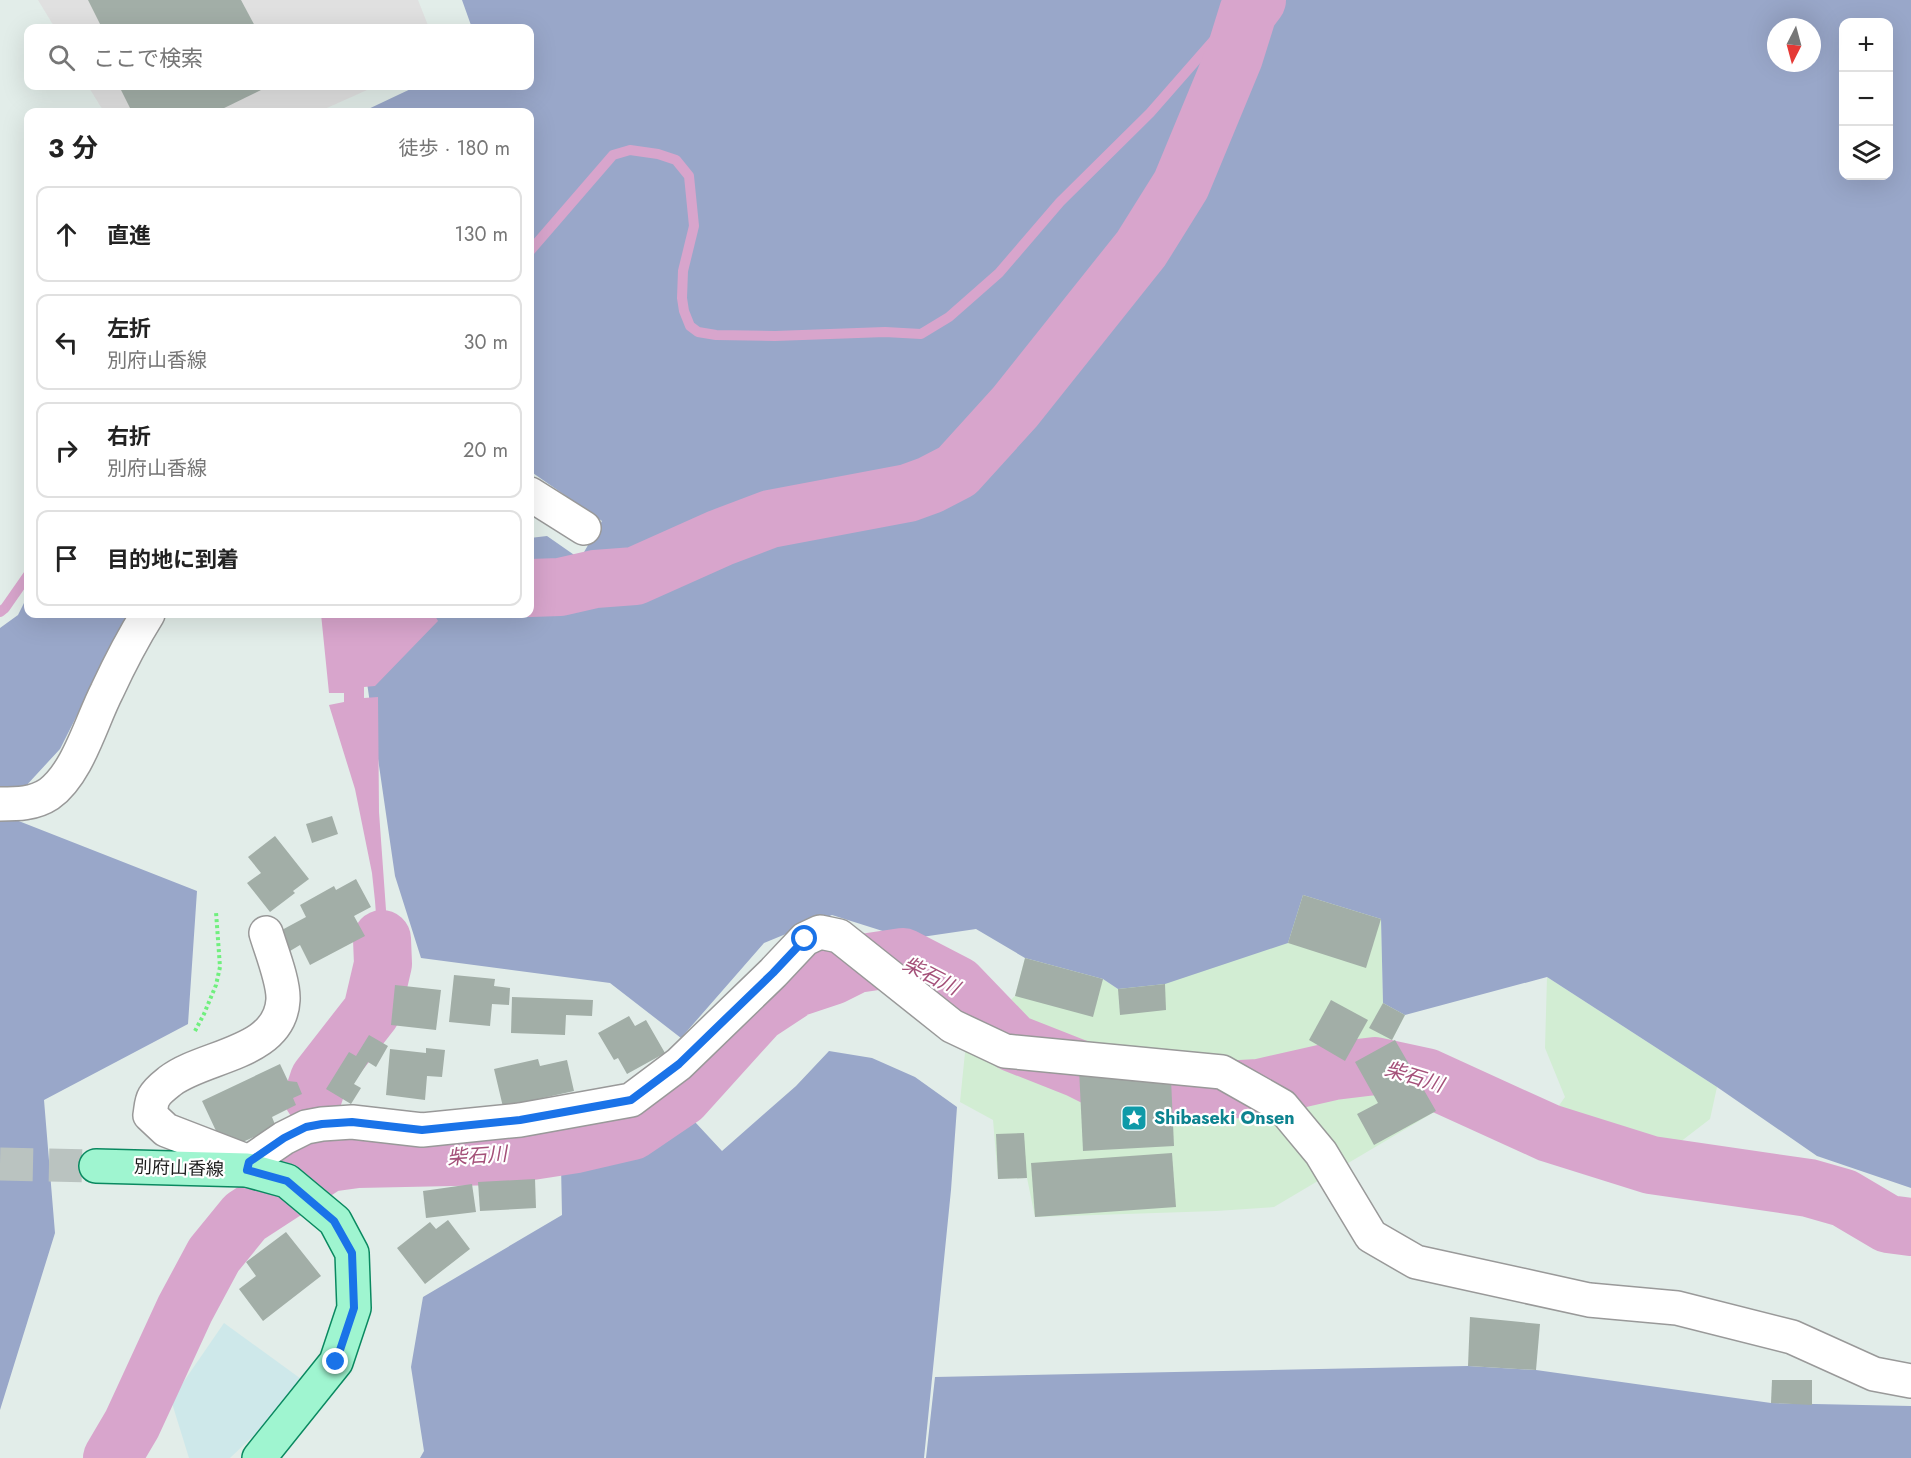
<!DOCTYPE html>
<html lang="ja">
<head>
<meta charset="utf-8">
<style>
	body { margin:0; font-family:Jost,"Noto Sans JP",sans-serif; background:#f2f2f2; color:#222 }
	.controls { position:absolute; right:18px; top:18px; display:grid; overflow:hidden; border-radius:12px; box-shadow:0 6px 24px #0002 }
	.controls button { width:54px; height:54px; display:grid; place-items:center; padding:0; border:0; border-bottom:2px solid #e0e0e0; background:#fff; color:#222; font:30px sans-serif }
	.compass { position:absolute; left:1767px; top:18px; width:54px; height:54px; border-radius:50%; background:#fff; box-shadow:0 6px 24px #0002; rotate:186deg }
	.stop { position:absolute; width:18px; height:18px; margin:-14px; border:4px solid #1a73e8; border-radius:50%; background:#fff }
	.stop.end { background:#1a73e8; border-color:#fff; box-shadow:0 2px 6px #0008 }
	.list { margin:0; padding:0; list-style:none }
	h2 { display:flex; justify-content:space-between; align-items:center; height:78px; margin:0; padding:0 24px; font-size:26px }
	h2 small { font-size:20px; font-weight:400; color:#767676 }
	.list li { display:grid; grid-template-columns:39px 1fr auto; gap:18px; align-items:center; box-sizing:border-box; height:96px; margin:0 12px 12px; padding:0 12px; border:2px solid #e0e0e0; border-radius:12px }
	.list b { display:block; font-size:22px; white-space:nowrap }
	.list p { margin:0; font-size:20px; white-space:nowrap; color:#767676 }
	.list em { font-size:20px; font-style:normal; color:#767676 }
	.icon { flex:none; width:33px; height:33px; fill:none; stroke:currentColor; stroke-width:2; stroke-linecap:round; stroke-linejoin:round }
	.map { position:relative; flex:none; width:1911px; height:1458px; overflow:hidden }
	.search { position:absolute; background:#fff; box-shadow:0 6px 24px #0002; left:24px; top:24px; width:510px; height:66px; display:flex; align-items:center; gap:15px; box-sizing:border-box; padding:0 21px; border-radius:12px; color:#767676; font-size:22px }
	.panel { position:absolute; background:#fff; box-shadow:0 6px 24px #0002; left:24px; top:108px; width:510px; height:510px; border-radius:12px }
	.map>svg:first-child { display:block }
	.commercial { fill:#d2edd3 }
	.farmland { fill:#cee8ea }
	.forest { fill:#99a7c9; fill-rule:evenodd }
	.parking { fill:#e0e0e0 }
	.water { fill:#d8a5cc }
	.lines { fill:none; stroke-linecap:round; stroke-linejoin:round }
	.stream { stroke:#d8a5cc; stroke-width:10 }
	.river { stroke:#d8a5cc; stroke-width:58 }
	.building { fill:#a2aea7 }
	.major-tunnel { stroke:#bac3c0; stroke-width:33; stroke-dasharray:33 16; stroke-linecap:butt }
	.minor-casing { stroke:#999; stroke-width:36 }
	.major-casing { stroke:#0a8960; stroke-width:36 }
	.path { stroke:#70ef7e; stroke-width:4; stroke-dasharray:3 3; stroke-linecap:butt }
	.minor { stroke:#fff; stroke-width:33 }
	.major { stroke:#9ff5d0; stroke-width:33 }
	.route { stroke:#1a73e8; stroke-width:8 }
	.labels { text-anchor:middle; dominant-baseline:central; stroke-width:4.5; stroke-linejoin:round; paint-order:stroke }
	.culture-label { font-size:18px; font-weight:bold; fill:#0d838f; stroke:#fff; text-anchor:start }
	.street-label { font-size:18px; fill:#1c1c1c; stroke:#fff }
	.water-label { font-size:20px; font-style:italic; fill:#a45079; stroke:#fff }
</style>
</head>
<body>
<div class="map">
<svg width="1911" height="1458" viewBox="0 0 1911 1458">
	<rect width="100%" height="100%" fill="#e2ede9"/>
	<g class="commercial">
		<polygon points="1303,895 1381,919 1383,1003 1405,1015 1392,1040 1436,1111 1274,1207 1216,1211 1035,1217 1027,1178 998,1179 993,1120 960,1102 970,1003 993,1016 1015,996 1025,958 1103,979 1118,989"/>
		<polygon points="1547,977 1717,1087 1710,1119 1671,1149 1583,1163 1553,1114 1565,1097 1545,1048"/>
	</g>
	<polygon class="farmland" points="224,1323 308,1384 230,1458 189,1458 171,1400"/>
	<g class="forest">
		<path d="M462,0h1449v1188l-94,-32 -100,-69 -170,-110 -142,38 -22,-12 -2,-84 -78,-24 -15,48 -123,41 -47,5 -15,-10 -78,-21 -49,-29 -68,10 -76,-24 -68,28 -83,95 -71,-55 -189,-25 -26,-82 -31,-214 40,-48h126v-76l17,-2 33,23 22,-38 -72,-50v-359h-168l55,-26h113v-58h-58zM1844,22h44v154h-44zM1776,27h36v36h-36z"/>
		<polygon points="28,595 28,614 128,614 60,749 24,788 0,786 0,628 18,615"/>
		<polygon points="0,816 11,818 197,891 188,1024 44,1100 55,1233 0,1410"/>
		<polygon points="829,1051 872,1058 915,1077 957,1107 951,1190 924,1458 420,1458 424,1451 411,1367 423,1297 562,1215 561,1165 611,1159 695,1122 722,1151 796,1086"/>
		<polygon points="1468,1366 1536,1370 1771,1403 1911,1406 1911,1458 926,1458 935,1377"/>
	</g>
	<g class="parking">
		<polygon points="38,0 418,0 429,28 55,28"/>
		<polygon points="88,86 376,86 318,112 104,112"/>
	</g>
	<polygon class="water" points="321,614 434,614 438,621 375,686 364,687 364,698 378,697 379,812 389,952 387,980 381,1003 368,1019 363,1016 369,1004 372,987 377,928 375,901 372,873 355,789 329,705 344,702 344,693 329,693"/>
	<g class="lines">
		<g class="stream">
			<polyline points="530,251 613,155 630,150 658,154 676,160 689,176 694,226 683,271 682,298 684,311 690,326 698,332 716,335 775,336 885,332 921,334 949,317 999,273 1060,202 1150,113 1221,32 1248,12"/>
			<polyline points="0,612 5,608 28,575"/>
		</g>
		<g class="river">
			<polyline points="530,588 560,587 595,579 635,576 720,538 770,519 908,493 930,485 957,471 1015,407 1141,249 1181,185 1234,57 1248,12 1257,0"/>
			<polyline points="313,1097 319,1079 372,1011 383,964 382,939"/>
			<polyline points="112,1458 132,1424 185,1309 214,1255 245,1217 328,1163 357,1159 500,1156 576,1144 632,1131 682,1097 758,1013 796,988 832,976 856,964 903,957 957,985 1013,1043 1079,1069 1107,1083 1166,1093 1259,1088 1334,1071 1375,1066 1426,1077 1549,1133 1651,1165 1809,1188 1844,1198 1888,1224 1911,1227"/>
		</g>
	</g>
	<g class="building">
		<polygon points="88,0 241,0 256,28 102,28"/>
		<polygon points="119,86 264,86 265,88 216,112 132,112"/>
		<polygon points="332,816 338,834 312,843 306,824"/>
		<polygon points="275,836 309,879 293,891 295,893 270,912 247,883 261,873 248,857"/>
		<polygon points="356,879 371,907 354,916 365,936 310,965 300,945 290,951 280,931 306,917 300,905 334,886 336,890"/>
		<polygon points="1303,895 1381,919 1366,968 1288,943"/>
		<polygon points="1025,958 1103,979 1093,1017 1015,996"/>
		<polygon points="454,975 495,979 494,986 510,988 509,1005 492,1004 490,1026 449,1022"/>
		<polygon points="1165,984 1166,1010 1120,1015 1118,989"/>
		<polygon points="395,985 441,990 436,1030 391,1025"/>
		<polygon points="512,997 593,1000 592,1016 566,1015 565,1035 511,1033"/>
		<polygon points="1331,1000 1368,1020 1345,1061 1309,1040"/>
		<polygon points="1383,1003 1405,1015 1392,1040 1369,1028"/>
		<polygon points="629,1016 635,1026 646,1020 665,1053 627,1074 618,1058 614,1060 598,1033"/>
		<polygon points="369,1035 388,1046 376,1067 368,1062 354,1084 361,1088 351,1104 326,1089 349,1052 356,1056"/>
		<polygon points="1395,1040 1436,1111 1374,1145 1357,1114 1378,1103 1355,1062"/>
		<polygon points="426,1048 445,1050 442,1077 427,1076 425,1100 386,1095 390,1049 426,1053"/>
		<polygon points="538,1059 540,1066 567,1060 574,1091 503,1107 494,1069"/>
		<polygon points="280,1064 288,1081 297,1082 302,1094 293,1098 296,1105 272,1117 276,1127 225,1150 202,1101"/>
		<polygon points="1079,1069 1171,1079 1174,1146 1083,1151"/>
		<polygon points="1024,1133 1027,1178 998,1179 996,1134"/>
		<polygon points="1172,1153 1176,1207 1035,1217 1031,1163"/>
		<polygon points="535,1179 536,1208 480,1211 478,1182"/>
		<polygon points="472,1184 476,1212 426,1218 423,1191"/>
		<polygon points="448,1220 470,1249 425,1284 397,1248 430,1222 436,1229"/>
		<polygon points="286,1232 321,1276 263,1321 239,1289 256,1276 246,1262"/>
		<polygon points="1470,1317 1540,1324 1536,1370 1468,1366"/>
		<polygon points="1772,1380 1812,1380 1812,1405 1771,1403"/>
	</g>
	<g class="lines">
		<polyline class="major-tunnel" points="0,1164 96,1166"/>
		<g class="minor-casing">
			<g id="minor">
				<polyline points="530,494 584,528"/>
				<path d="M0,804c17,0 34,0 49,-10 29,-21 42,-72 58,-103 12,-26 26,-53 41,-77"/>
				<path d="M249,1162l-83,-32 -16,-15c1,-5 1,-13 4,-18 3,-6 11,-12 16,-16 34,-26 110,-27 113,-81 1,-18 -12,-50 -17,-67"/>
				<polyline points="247,1170 249,1162 284,1138 306,1127 322,1124 352,1122 422,1130 520,1120 631,1100 679,1064 773,973 805,939 820,932 839,936 952,1026 1005,1051 1222,1072 1282,1106 1321,1153 1371,1236 1416,1262 1589,1300 1677,1308 1792,1337 1874,1374 1911,1381"/>
			</g>
		</g>
		<g class="major-casing">
			<polyline id="major" points="96,1166 247,1170 287,1181 335,1221 352,1253 354,1308 336,1362 259,1458"/>
		</g>
		<polyline class="path" points="195,1031 204,1014 216,985 220,967 216,912"/>
		<use href="#minor" class="minor"/>
		<use href="#major" class="major"/>
	</g>
	<g class="lines">
		<polyline class="route" points="336,1362 354,1308 352,1253 334,1221 287,1181 247,1170 249,1162 284,1138 306,1127 322,1124 352,1122 422,1130 520,1120 631,1100 679,1064 773,973 805,939"/>
	</g>
	<defs>
		<g id="sight-square" transform="scale(1.35)"><rect x="-9" y="-9" width="18" height="18" rx="4" fill="#0f9aa8" stroke="#fff"/><path d="M0-6L1.8-2.2L6-1.7L2.9 1.2L3.7 5.4L0 3.3L-3.7 5.4L-2.9 1.2L-6-1.7L-1.8-2.2Z" fill="#fff"/></g>
	</defs>
	<g fill-rule="evenodd">
		<use href="#sight-square" x="1134" y="1118"/>
	</g>
	<g class="labels">
		<g class="culture-label">
			<text x="1154" y="1118">Shibaseki Onsen</text>
		</g>
		<g class="street-label">
			<text transform="translate(179 1168) rotate(2)">別府山香線</text>
		</g>
		<g class="water-label">
			<text transform="translate(931 976) rotate(27)">柴石川</text>
			<text transform="translate(1414 1077) rotate(17)">柴石川</text>
			<text transform="translate(477 1156) rotate(-4)">柴石川</text>
		</g>
	</g>
</svg>
<div class="controls">
<button>+</button>
<button>−</button>
<button><svg class="icon" aria-label="layers" viewBox="0 0 24 24"><path d="M12 4l9 5-9 5-9-5zM3 14l9 5 9-5"/></svg></button>
</div>
<svg class="compass" viewBox="-18 -18 36 36"><path d="M0-13l5 13h-10z" fill="#e53935"/><path d="M0 13l5-13h-10z" fill="#767676"/></svg>
<div class="stop" style="left:805px;top:939px"></div>
<div class="stop end" style="left:336px;top:1362px"></div>
<div class="search"><svg class="icon" aria-label="search" viewBox="0 0 24 24"><circle cx="10" cy="10" r="6"/><path d="M15 15l6 6"/></svg>ここで検索</div>
<section class="panel">
<h2>3 分<small>徒歩 · 180 m</small></h2>
<ul class="list">
<li><svg class="icon" aria-label="ahead" viewBox="0 0 24 24"><path d="M12 20V5M6 11l6-6 6 6"/></svg><div><b>直進</b></div><em>130 m</em></li>
<li><svg class="icon" aria-label="left" viewBox="0 0 24 24"><path d="M17 20v-9H6M10 6l-5 5 5 5"/></svg><div><b>左折</b><p>別府山香線</p></div><em>30 m</em></li>
<li><svg class="icon" aria-label="right" viewBox="0 0 24 24"><path d="M7 20v-9h11M14 6l5 5-5 5"/></svg><div><b>右折</b><p>別府山香線</p></div><em>20 m</em></li>
<li><svg class="icon" aria-label="arrive" viewBox="0 0 24 24"><path d="M6 21V4h12l-3 4 3 4H6"/></svg><div><b>目的地に到着</b></div></li>
</ul>
</section>
</div>
</body>
</html>
